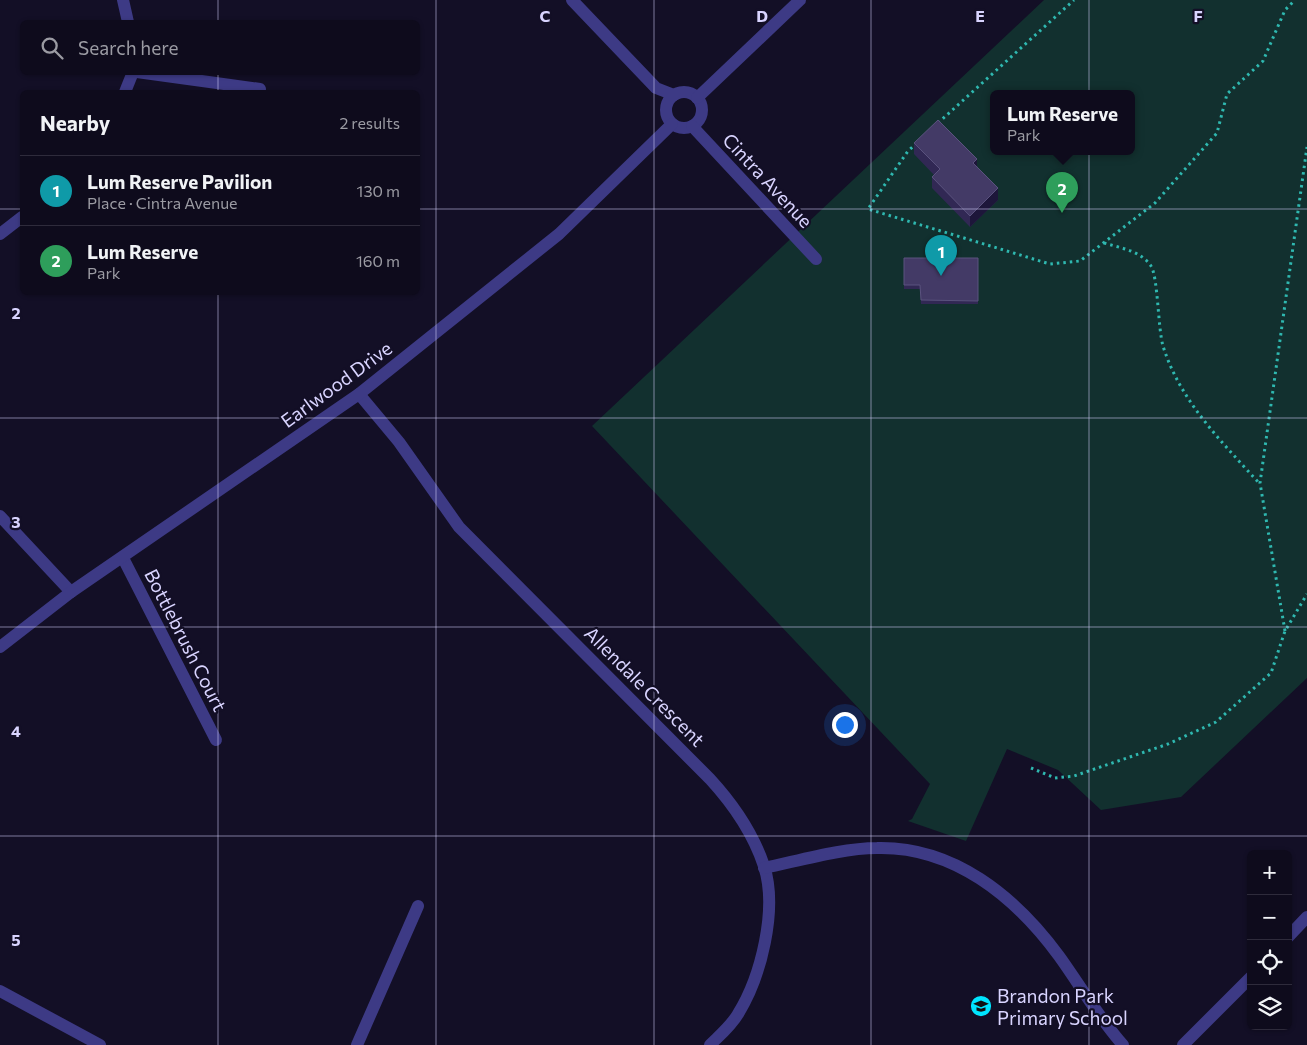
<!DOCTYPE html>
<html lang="en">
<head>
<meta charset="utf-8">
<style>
	body { margin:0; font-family:Commissioner,sans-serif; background:#1c1929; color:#f1f3f6 }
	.controls { position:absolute; right:15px; bottom:15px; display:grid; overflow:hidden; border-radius:8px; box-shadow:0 1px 4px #0004 }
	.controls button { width:45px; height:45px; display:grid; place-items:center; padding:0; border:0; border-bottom:1px solid #2e2b3b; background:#0e0b1c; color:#f1f3f6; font:25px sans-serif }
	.you { position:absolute; left:844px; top:724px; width:18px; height:18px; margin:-12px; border:4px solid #fff; border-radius:50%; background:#1a73e8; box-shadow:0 0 0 8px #1a73e833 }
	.badge { display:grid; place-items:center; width:32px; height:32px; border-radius:50%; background:#0b8043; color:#fff; font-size:16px; font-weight:700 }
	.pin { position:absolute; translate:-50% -41px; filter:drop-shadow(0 1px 2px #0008) }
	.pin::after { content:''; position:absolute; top:26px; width:18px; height:15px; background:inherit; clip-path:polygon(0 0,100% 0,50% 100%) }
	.popup { position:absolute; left:990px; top:90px; width:145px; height:65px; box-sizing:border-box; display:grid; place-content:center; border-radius:8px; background:#0e0b1c; filter:drop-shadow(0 1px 4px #0005); font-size:16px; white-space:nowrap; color:#9b9ba3 }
	.popup b { font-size:19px; color:#f1f3f6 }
	.popup::after { content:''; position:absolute; left:50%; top:100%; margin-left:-10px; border:10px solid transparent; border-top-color:#0e0b1c }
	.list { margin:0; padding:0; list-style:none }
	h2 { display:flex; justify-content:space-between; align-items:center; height:65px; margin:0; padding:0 20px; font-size:21px }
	h2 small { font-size:16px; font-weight:400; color:#9b9ba3 }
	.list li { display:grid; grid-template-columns:32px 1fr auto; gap:15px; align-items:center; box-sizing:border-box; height:70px; padding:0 20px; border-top:1px solid #2e2b3b }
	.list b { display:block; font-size:19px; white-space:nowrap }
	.list p { margin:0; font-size:16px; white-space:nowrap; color:#9b9ba3 }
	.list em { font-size:16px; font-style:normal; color:#9b9ba3 }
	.icon { flex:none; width:28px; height:28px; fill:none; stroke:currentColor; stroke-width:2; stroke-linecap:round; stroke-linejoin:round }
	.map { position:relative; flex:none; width:1307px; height:1045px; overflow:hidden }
	.search { position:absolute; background:#0e0b1c; box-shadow:0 1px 4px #0004; left:20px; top:20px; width:400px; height:55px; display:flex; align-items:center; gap:12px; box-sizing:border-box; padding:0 18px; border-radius:8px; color:#9b9ba3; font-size:19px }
	.panel { position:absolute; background:#0e0b1c; box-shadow:0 1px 4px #0004; left:20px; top:90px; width:400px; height:205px; border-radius:8px }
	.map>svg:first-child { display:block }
	.green { fill:#12302f; fill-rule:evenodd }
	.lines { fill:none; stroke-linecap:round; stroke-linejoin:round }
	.path { stroke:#2fb8b0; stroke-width:3; stroke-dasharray:2.5 4; stroke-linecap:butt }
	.street { stroke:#3d3a85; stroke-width:12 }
	.wall { fill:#312854 }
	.shaded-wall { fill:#1d163a }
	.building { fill:#433a66; stroke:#5a527e }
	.grid { fill:none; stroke:#d9d4ff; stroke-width:1; stroke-opacity:0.55 }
	.labels { text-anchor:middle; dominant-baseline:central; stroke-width:4.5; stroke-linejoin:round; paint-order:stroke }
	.street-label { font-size:19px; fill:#d9d4ff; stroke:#130f26 }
	.poi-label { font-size:19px; fill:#d9d4ff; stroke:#130f26; text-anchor:start }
	.grid-label { font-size:16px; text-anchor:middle; font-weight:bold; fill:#d9d4ff; stroke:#130f26; stroke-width:4.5; stroke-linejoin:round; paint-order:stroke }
</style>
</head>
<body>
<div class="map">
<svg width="1307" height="1045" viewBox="0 0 1307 1045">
	<rect width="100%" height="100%" fill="#130f26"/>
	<path class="green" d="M1044,0h263v678l-126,119 -80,13 -43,-40 -51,-21 -41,92 -58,-20 4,-2 18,-35 -338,-358zM993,94h138v58h-138z"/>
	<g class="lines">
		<g class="path">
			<polyline points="938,123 1074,0"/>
			<polyline points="917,143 908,151 868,209 1050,264 1080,261 1155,203 1217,133 1227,94 1263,61 1285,10 1295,0"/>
			<path d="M1104,243c17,5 37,8 47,23 7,11 7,63 12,80 17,55 58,95 96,137"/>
			<polyline points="1285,631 1260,483 1307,147"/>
			<polyline points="1031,768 1055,778 1074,776 1168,744 1216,722 1271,673 1285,631 1307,594"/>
		</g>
		<g class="street">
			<polyline points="123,0 128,22"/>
			<polyline points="572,0 656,88 674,95"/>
			<polyline points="137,72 260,89"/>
			<polyline points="125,92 133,72"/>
			<circle cx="684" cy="110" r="18"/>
			<polyline points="697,98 800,0"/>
			<polyline points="692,126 816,259"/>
			<polyline points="0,234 22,217"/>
			<path d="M359,394l40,48 60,85 251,252c23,25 43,54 54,87 14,43 -3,111 -26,148 -7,12 -19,22 -28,31"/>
			<polyline points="0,516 71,592"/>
			<polyline points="123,558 216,740"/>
			<polyline points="0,647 71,592 359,394 559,234 672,124"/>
			<path d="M764,868c34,-7 79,-20 113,-20 76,-2 138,48 182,108 21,29 39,61 64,89"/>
			<polyline points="1288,937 1307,917"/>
			<polyline points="0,991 100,1045"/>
			<polyline points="357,1045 418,906"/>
			<polyline points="1183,1045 1251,977"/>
		</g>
	</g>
	<g class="wall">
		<polygon points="914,143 977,166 998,200 970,227 932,188 932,177 934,175 914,154"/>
		<polygon points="904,258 978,258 978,304 921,304 920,289 904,289"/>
	</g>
	<g class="shaded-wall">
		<polygon points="977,159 977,170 973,163"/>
		<polygon points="998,188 998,200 970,227 970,216"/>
	</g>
	<g class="building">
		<polygon points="938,120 977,159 973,163 998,188 970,216 932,177 940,169 914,143"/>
		<polygon points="904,258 978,258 978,301 921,300 920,285 904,285"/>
	</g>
	<path class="grid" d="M218,0v22M436,0v1045M654,0v1045M871,0v1045M1089,0v1045M218,72v20M0,209h22M418,209h889M218,292v753M0,418h1307M0,627h1307M0,836h1307"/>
	<defs>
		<g id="school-disc" transform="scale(1.125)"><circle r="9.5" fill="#00e5ff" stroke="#130f26"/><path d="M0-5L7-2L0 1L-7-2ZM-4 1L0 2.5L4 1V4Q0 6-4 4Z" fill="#111"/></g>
	</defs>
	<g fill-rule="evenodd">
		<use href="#school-disc" x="981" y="1006"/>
	</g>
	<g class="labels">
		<g class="street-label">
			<text transform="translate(768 180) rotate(47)">Cintra Avenue</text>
			<text transform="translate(336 384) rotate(-36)">Earlwood Drive</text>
			<text transform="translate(186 640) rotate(63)">Bottlebrush Court</text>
			<text transform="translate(645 686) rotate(45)">Allendale Crescent</text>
		</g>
		<g class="poi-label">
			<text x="997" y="995">Brandon Park<tspan x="997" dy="22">Primary School</tspan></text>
		</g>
	</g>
	<g class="grid-label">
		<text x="545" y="22">C</text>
		<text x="762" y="22">D</text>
		<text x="980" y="22">E</text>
		<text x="1198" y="22">F</text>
		<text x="16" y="319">2</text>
		<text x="16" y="528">3</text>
		<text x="16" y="737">4</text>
		<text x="16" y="946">5</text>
	</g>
</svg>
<div class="controls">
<button>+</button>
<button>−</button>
<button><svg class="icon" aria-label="locate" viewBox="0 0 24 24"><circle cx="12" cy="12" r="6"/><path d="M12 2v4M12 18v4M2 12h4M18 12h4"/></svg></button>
<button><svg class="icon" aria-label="layers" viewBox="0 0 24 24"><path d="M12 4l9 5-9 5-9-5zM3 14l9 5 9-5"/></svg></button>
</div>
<div class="you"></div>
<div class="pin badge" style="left:941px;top:276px;background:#0f9aa8">1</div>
<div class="pin badge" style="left:1062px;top:213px;background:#2e9e5b">2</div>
<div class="popup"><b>Lum Reserve</b>Park</div>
<div class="search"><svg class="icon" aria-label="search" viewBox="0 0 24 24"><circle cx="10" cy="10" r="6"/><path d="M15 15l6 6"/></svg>Search here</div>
<section class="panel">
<h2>Nearby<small>2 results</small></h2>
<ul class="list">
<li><span class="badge" style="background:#0f9aa8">1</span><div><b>Lum Reserve Pavilion</b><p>Place · Cintra Avenue</p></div><em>130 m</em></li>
<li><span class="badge" style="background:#2e9e5b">2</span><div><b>Lum Reserve</b><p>Park</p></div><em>160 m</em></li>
</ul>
</section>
</div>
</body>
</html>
